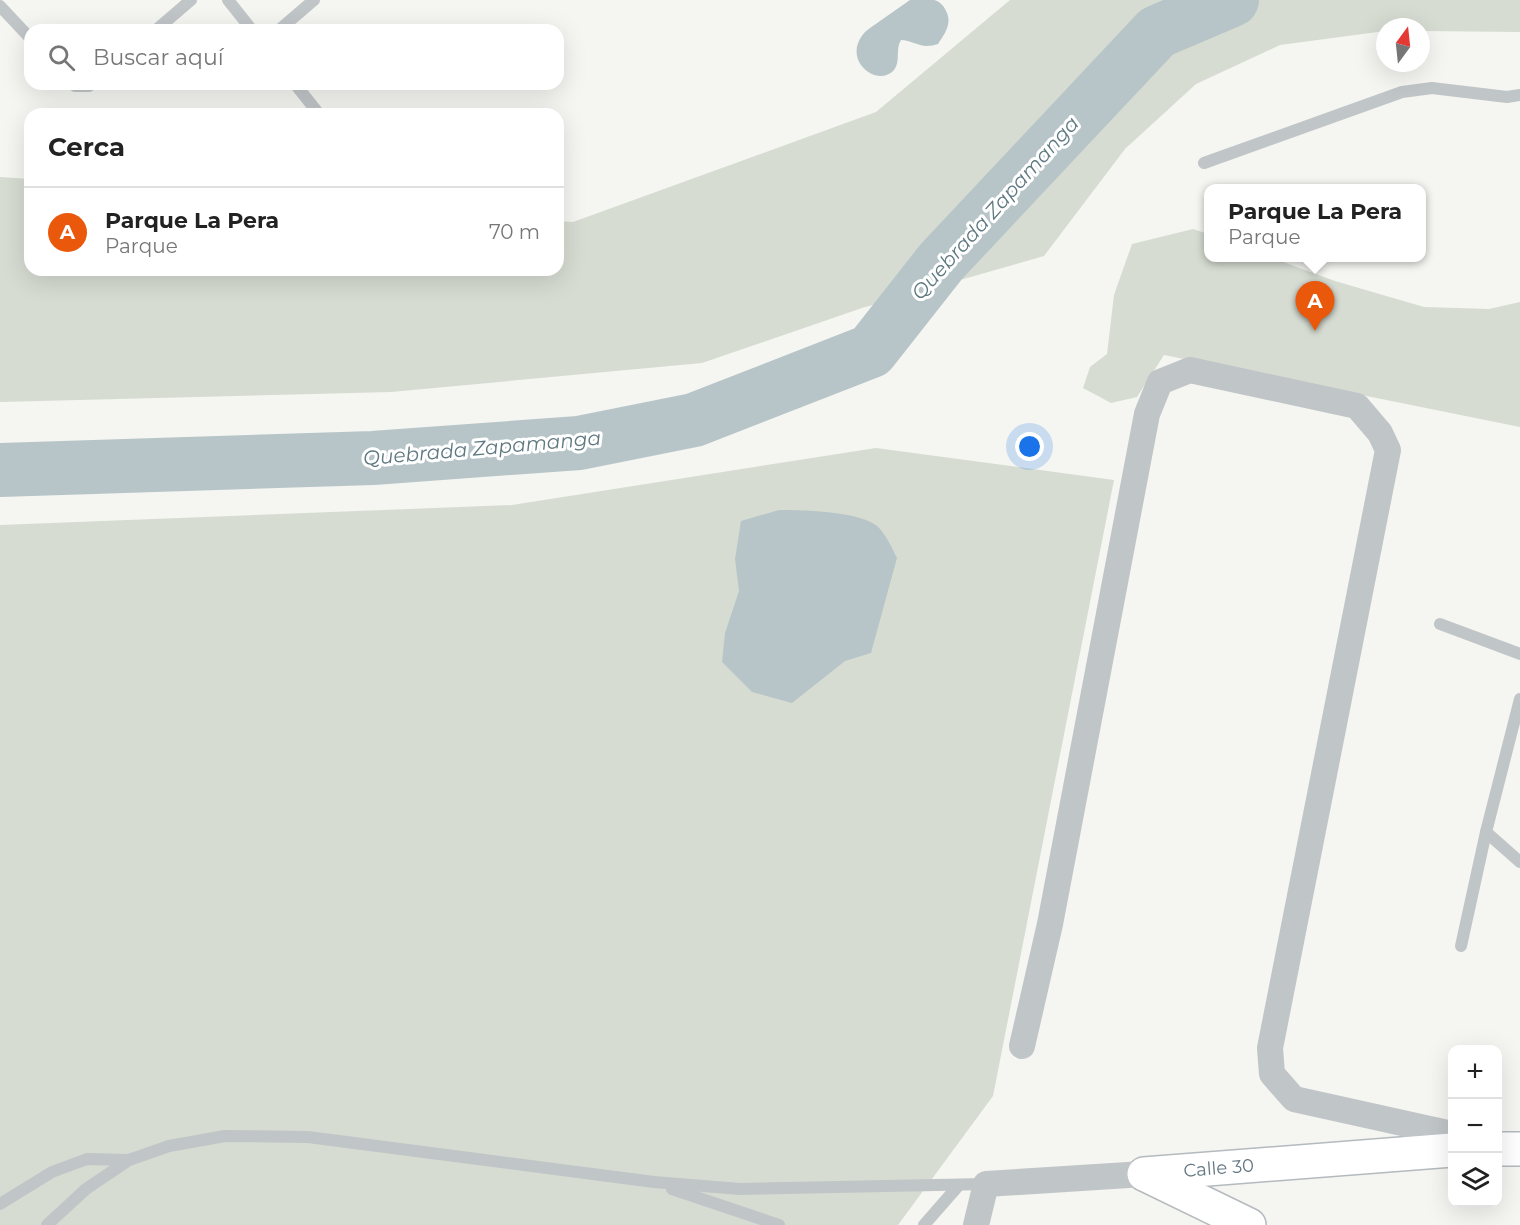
<!DOCTYPE html>
<html lang="es">
<head>
<meta charset="utf-8">
<style>
	body { margin:0; font-family:Montserrat,sans-serif; background:#f2f2f2; color:#222 }
	.controls { position:absolute; right:18px; bottom:18px; display:grid; overflow:hidden; border-radius:12px; box-shadow:0 6px 24px #0002 }
	.controls button { width:54px; height:54px; display:grid; place-items:center; padding:0; border:0; border-bottom:2px solid #e0e0e0; background:#fff; color:#222; font:30px sans-serif }
	.compass { position:absolute; left:1376px; top:18px; width:54px; height:54px; border-radius:50%; background:#fff; box-shadow:0 6px 24px #0002; rotate:15deg }
	.you { position:absolute; left:1030px; top:447px; width:21px; height:21px; margin:-15px; border:4px solid #fff; border-radius:50%; background:#1a73e8; box-shadow:0 0 0 9px #1a73e833 }
	.badge { display:grid; place-items:center; width:39px; height:39px; border-radius:50%; background:#ea580c; color:#fff; font-size:20px; font-weight:700 }
	.pin { position:absolute; translate:-50% -50px; filter:drop-shadow(0 2px 3px #0008) }
	.pin::after { content:''; position:absolute; top:32px; width:21px; height:18px; background:inherit; clip-path:polygon(0 0,100% 0,50% 100%) }
	.popup { position:absolute; left:1204px; top:184px; width:222px; height:78px; box-sizing:border-box; display:grid; place-content:center; border-radius:12px; background:#fff; filter:drop-shadow(0 2px 4px #0005); font-size:20px; white-space:nowrap; color:#767676 }
	.popup b { font-size:22px; color:#222 }
	.popup::after { content:''; position:absolute; left:50%; top:100%; margin-left:-12px; border:12px solid transparent; border-top-color:#fff }
	.list { margin:0; padding:0; list-style:none }
	h2 { display:flex; justify-content:space-between; align-items:center; height:78px; margin:0; padding:0 24px; font-size:26px }
	h2 small { font-size:20px; font-weight:400; color:#767676 }
	.list li { display:grid; grid-template-columns:39px 1fr auto; gap:18px; align-items:center; box-sizing:border-box; height:90px; padding:0 24px; border-top:2px solid #e0e0e0 }
	.list b { display:block; font-size:22px; white-space:nowrap }
	.list p { margin:0; font-size:20px; white-space:nowrap; color:#767676 }
	.list em { font-size:20px; font-style:normal; color:#767676 }
	.icon { flex:none; width:33px; height:33px; fill:none; stroke:currentColor; stroke-width:2; stroke-linecap:round; stroke-linejoin:round }
	.map { position:relative; flex:none; width:1520px; height:1225px; overflow:hidden }
	.search { position:absolute; background:#fff; box-shadow:0 6px 24px #0002; left:24px; top:24px; width:540px; height:66px; display:flex; align-items:center; gap:15px; box-sizing:border-box; padding:0 21px; border-radius:18px; color:#767676; font-size:22px }
	.panel { position:absolute; background:#fff; box-shadow:0 6px 24px #0002; left:24px; top:108px; width:540px; height:168px; border-radius:18px }
	.map>svg:first-child { display:block }
	.green { fill:#d6dcd2 }
	.water { fill:#b7c5c8 }
	.lines { fill:none; stroke-linecap:round; stroke-linejoin:round }
	.river { stroke:#b7c5c8; stroke-width:54 }
	.secondary-casing { stroke:#b4babe; stroke-width:36 }
	.lane { stroke:#c0c5c7; stroke-width:12 }
	.street { stroke:#c0c5c7; stroke-width:26 }
	.secondary { stroke:#fff; stroke-width:33 }
	.labels { text-anchor:middle; dominant-baseline:central; stroke-width:6; stroke-linejoin:round; paint-order:stroke }
	.street-label { font-size:18px; fill:#637783; stroke:#fff }
	.water-label { font-size:20px; font-style:italic; fill:#5f7980; stroke:#fff }
</style>
</head>
<body>
<div class="map">
<svg width="1520" height="1225" viewBox="0 0 1520 1225">
	<rect width="100%" height="100%" fill="#f5f5f1"/>
	<g class="green">
		<polygon points="1010,0 1520,0 1520,32 1421,31 1421,27 1385,27 1385,31 1280,45 1196,84 1125,149 1044,256 862,308 702,363 391,392 0,402 0,177 30,179 30,270 558,270 558,221 573,222 876,112"/>
		<polygon points="1193,229 1208,234 1208,258 1272,258 1335,281 1424,307 1489,309 1520,302 1520,427 1164,355 1137,397 1111,403 1083,388 1090,367 1107,354 1114,295 1132,244"/>
		<polygon points="876,448 1114,480 993,1096 898,1225 0,1225 0,525 512,505"/>
	</g>
	<g class="water">
		<path d="M910,0c8,0 17,0 24,0 5,1 9,5 11,9 8,13 1,23 -7,35 -4,1 -7,2 -11,2 -9,0 -17,-6 -26,-6 -6,9 0,21 -7,30 -17,19 -54,-11 -29,-38 4,-4 10,-7 15,-11 10,-7 20,-14 30,-21z"/>
		<path d="M779,510c22,0 87,1 101,19 7,8 12,19 17,29l-26,95 -26,8 -53,42 -40,-11 -30,-30 3,-29 14,-42 -4,-32 6,-38z"/>
	</g>
	<g class="lines">
		<polyline class="river" points="0,470 373,458 579,443 694,420 871,351 941,262 1157,32 1232,0"/>
		<g class="secondary-casing">
			<g id="secondary">
				<polyline points="1498,1149 1520,1149"/>
				<path id="s1" d="M1144,1174l308,-24"/>
				<polyline points="1146,1175 1249,1225"/>
			</g>
		</g>
		<g class="lane">
			<polyline points="228,0 252,30"/>
			<polyline points="0,6 30,38"/>
			<polyline points="156,30 191,0"/>
			<polyline points="279,30 314,0"/>
			<polyline points="73,84 75,86 89,86 92,84"/>
			<polyline points="295,84 319,114"/>
			<polyline points="1204,163 1402,92 1432,88 1507,97 1520,95"/>
			<polyline points="1440,624 1520,654"/>
			<polyline points="1520,699 1486,832 1520,862"/>
			<polyline points="1461,946 1486,832"/>
			<polyline points="672,1189 779,1225"/>
			<polyline points="0,1204 52,1172 87,1159 129,1160"/>
			<polyline points="47,1225 86,1189 129,1160 169,1146 225,1136 308,1137 654,1182 740,1189 986,1184"/>
			<polyline points="924,1225 959,1185"/>
		</g>
		<g class="street">
			<polyline points="1022,1046 1050,924 1147,414 1160,382 1190,370 1357,406 1380,433 1388,450 1270,1048 1272,1074 1294,1099 1452,1134"/>
			<polyline points="976,1225 986,1184 1144,1174"/>
		</g>
		<use href="#secondary" class="secondary"/>
	</g>
	<g class="labels">
		<g class="street-label">
			<text stroke="none"><textPath href="#s1" startOffset="75">Calle 30</textPath></text>
		</g>
		<g class="water-label">
			<text transform="translate(995 208) rotate(-48)">Quebrada Zapamanga</text>
			<text transform="translate(482 448) rotate(-5)">Quebrada Zapamanga</text>
		</g>
	</g>
</svg>
<div class="controls">
<button>+</button>
<button>−</button>
<button><svg class="icon" aria-label="layers" viewBox="0 0 24 24"><path d="M12 4l9 5-9 5-9-5zM3 14l9 5 9-5"/></svg></button>
</div>
<svg class="compass" viewBox="-18 -18 36 36"><path d="M0-13l5 13h-10z" fill="#e53935"/><path d="M0 13l5-13h-10z" fill="#767676"/></svg>
<div class="you"></div>
<div class="pin badge" style="left:1315px;top:331px">A</div>
<div class="popup"><b>Parque La Pera</b>Parque</div>
<div class="search"><svg class="icon" aria-label="search" viewBox="0 0 24 24"><circle cx="10" cy="10" r="6"/><path d="M15 15l6 6"/></svg>Buscar aquí</div>
<section class="panel">
<h2>Cerca<small></small></h2>
<ul class="list">
<li><span class="badge">A</span><div><b>Parque La Pera</b><p>Parque</p></div><em>70 m</em></li>
</ul>
</section>
</div>
</body>
</html>
